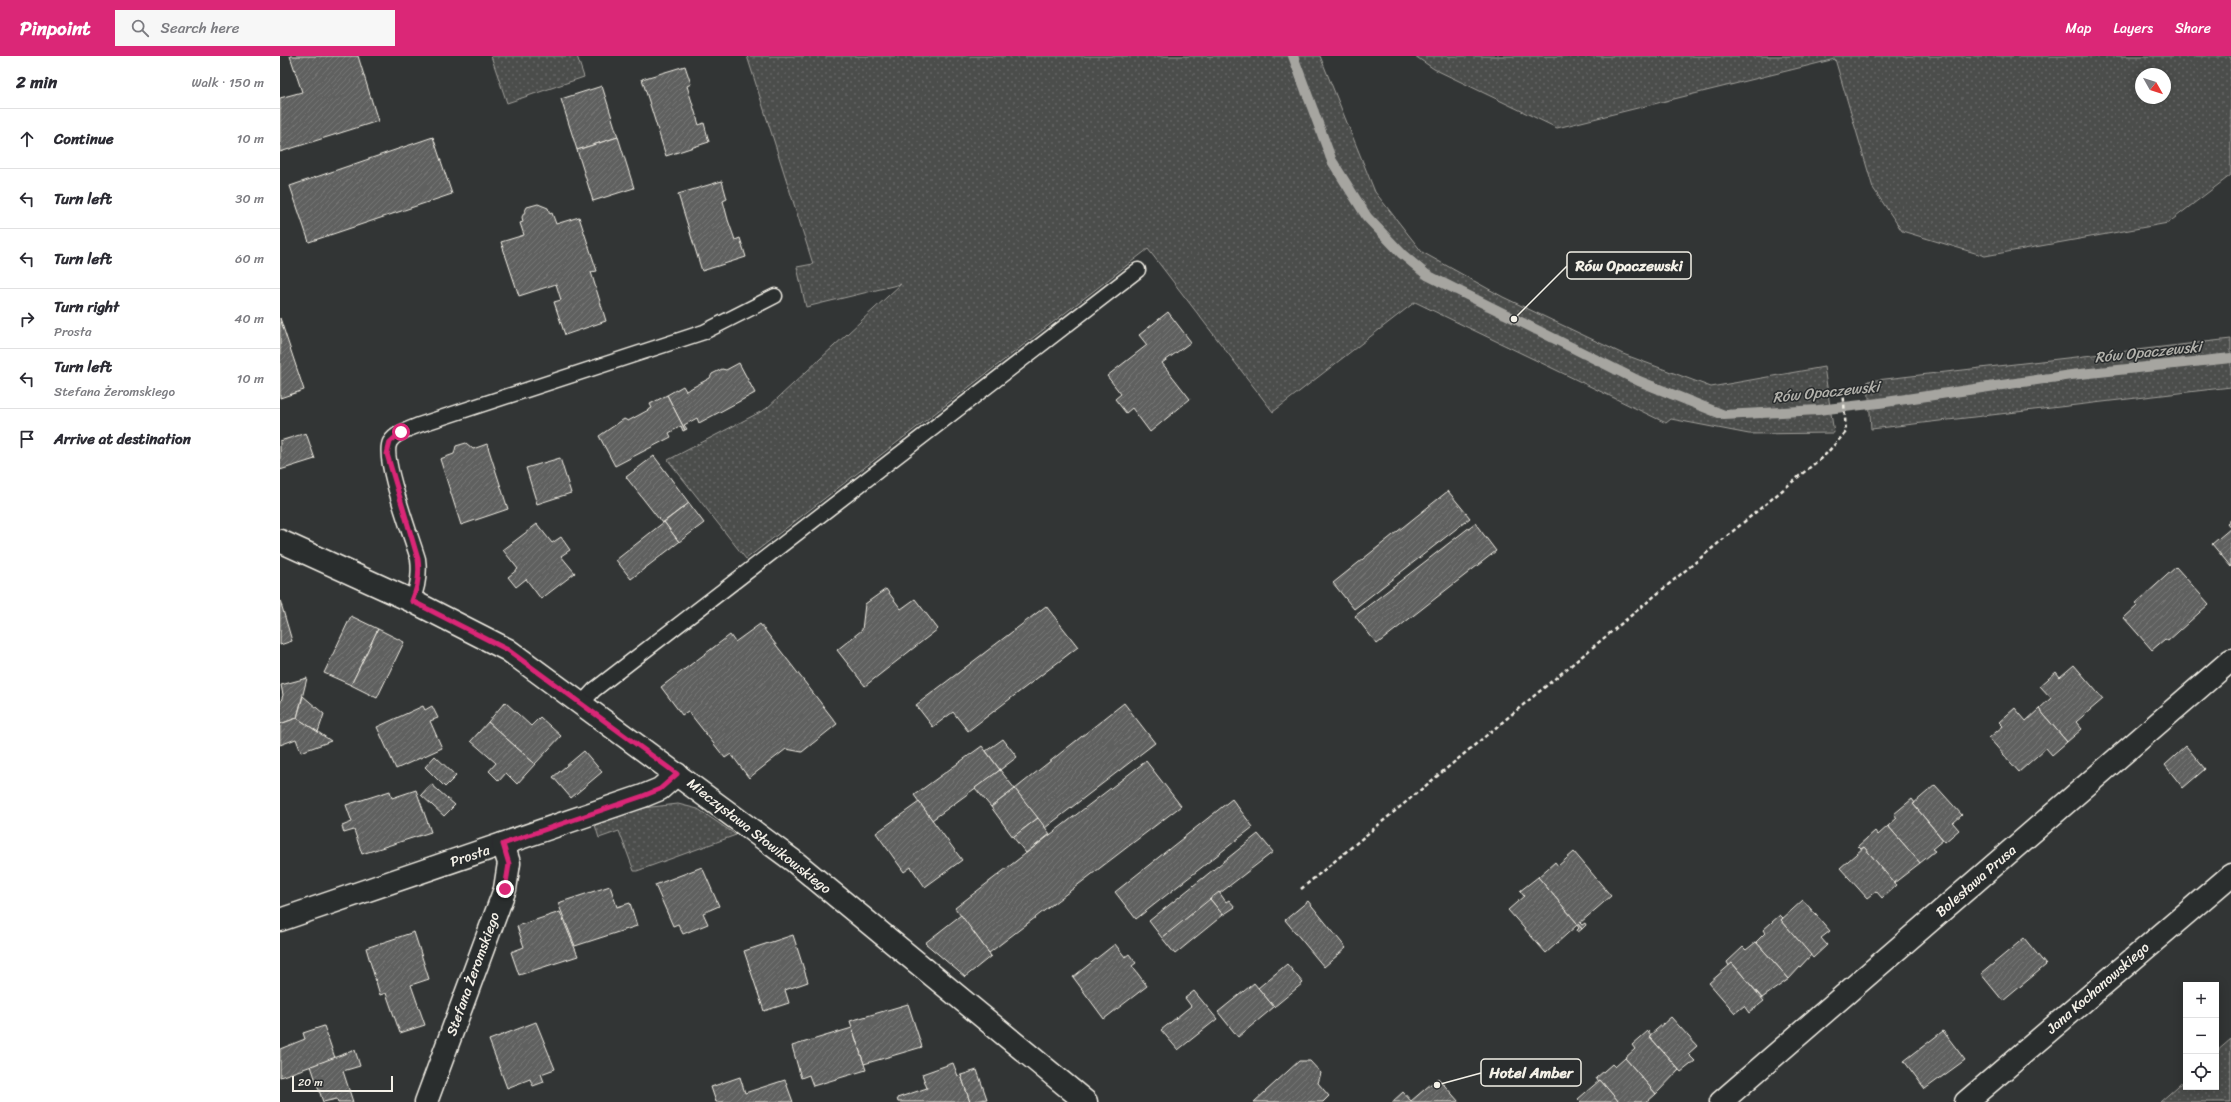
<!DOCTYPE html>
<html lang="en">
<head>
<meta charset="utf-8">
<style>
	body { margin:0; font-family:Sriracha,sans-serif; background:#f7f7f7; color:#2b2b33 }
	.controls { position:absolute; right:12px; bottom:12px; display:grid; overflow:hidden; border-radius:0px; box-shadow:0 2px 10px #0003 }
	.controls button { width:36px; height:36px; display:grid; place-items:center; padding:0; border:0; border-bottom:1px solid #e1e1e2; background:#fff; color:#2b2b33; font:20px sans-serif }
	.compass { position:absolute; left:1855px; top:12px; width:36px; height:36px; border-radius:50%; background:#fff; box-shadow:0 2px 10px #0003; rotate:129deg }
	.scale { position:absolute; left:12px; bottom:10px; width:101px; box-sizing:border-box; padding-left:4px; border:2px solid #f4f1e8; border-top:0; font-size:11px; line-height:14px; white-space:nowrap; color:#f4f1e8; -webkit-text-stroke:3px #2a2d2e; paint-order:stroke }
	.stop { position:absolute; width:12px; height:12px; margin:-9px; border:3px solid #db2777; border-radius:50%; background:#fff }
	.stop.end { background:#db2777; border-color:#fff; box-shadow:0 1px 4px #0008 }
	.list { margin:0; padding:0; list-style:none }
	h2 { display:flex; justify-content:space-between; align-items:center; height:52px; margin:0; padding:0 16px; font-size:17px }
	h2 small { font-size:13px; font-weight:400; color:#7c7c81 }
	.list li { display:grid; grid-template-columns:26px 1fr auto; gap:12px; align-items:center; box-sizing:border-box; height:60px; padding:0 16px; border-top:1px solid #e1e1e2 }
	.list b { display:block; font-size:15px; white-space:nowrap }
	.list p { margin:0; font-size:13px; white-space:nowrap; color:#7c7c81 }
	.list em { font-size:13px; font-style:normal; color:#7c7c81 }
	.icon { flex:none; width:22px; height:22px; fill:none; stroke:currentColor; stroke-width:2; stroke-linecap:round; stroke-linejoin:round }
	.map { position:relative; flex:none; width:1951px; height:1046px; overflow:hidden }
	header { display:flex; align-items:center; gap:24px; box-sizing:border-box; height:56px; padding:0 20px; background:#db2777; color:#fff }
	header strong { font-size:19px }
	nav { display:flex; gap:22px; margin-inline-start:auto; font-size:14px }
	.search { width:280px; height:36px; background:#f7f7f7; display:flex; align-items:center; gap:10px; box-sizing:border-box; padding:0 14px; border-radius:0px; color:#7c7c81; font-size:15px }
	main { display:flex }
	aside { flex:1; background:#fff }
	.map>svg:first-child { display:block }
	.grass { fill:url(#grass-dots); stroke:#a09f9a; fill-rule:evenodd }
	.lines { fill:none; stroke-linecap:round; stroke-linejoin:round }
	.stream { stroke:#a6a5a0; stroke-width:10 }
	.building { fill:url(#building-hatch); stroke:#f4f1e8 }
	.lane-casing { stroke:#f4f1e8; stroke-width:17 }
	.street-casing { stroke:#f4f1e8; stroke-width:25 }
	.path { stroke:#f4f1e8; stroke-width:2.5; stroke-dasharray:4 3; stroke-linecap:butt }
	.lane { stroke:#2a2d2e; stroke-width:14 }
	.street { stroke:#2a2d2e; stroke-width:22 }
	.route { stroke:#db2777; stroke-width:5 }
	.labels { text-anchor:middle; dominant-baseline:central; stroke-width:3; stroke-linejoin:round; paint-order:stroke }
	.street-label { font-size:14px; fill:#f4f1e8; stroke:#2a2d2e }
	.water-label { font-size:15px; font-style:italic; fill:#b3b2ac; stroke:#2a2d2e }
	.leader { fill:none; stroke:#f4f1e8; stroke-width:1.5 }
	.callout-dot { fill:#f4f1e8; stroke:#2a2d2e; stroke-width:1.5 }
	.callout { fill:#2a2d2e; stroke:#f4f1e8; stroke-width:1.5 }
	.callout-label { font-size:15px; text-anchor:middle; font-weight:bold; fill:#f4f1e8 }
</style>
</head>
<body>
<header>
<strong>Pinpoint</strong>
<div class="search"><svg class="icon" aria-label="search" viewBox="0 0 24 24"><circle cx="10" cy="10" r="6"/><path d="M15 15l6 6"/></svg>Search here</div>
<nav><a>Map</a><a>Layers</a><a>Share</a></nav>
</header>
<main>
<aside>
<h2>2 min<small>Walk · 150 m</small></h2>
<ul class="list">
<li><svg class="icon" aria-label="ahead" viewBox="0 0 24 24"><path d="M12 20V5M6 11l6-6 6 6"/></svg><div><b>Continue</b></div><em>10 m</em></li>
<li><svg class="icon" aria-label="left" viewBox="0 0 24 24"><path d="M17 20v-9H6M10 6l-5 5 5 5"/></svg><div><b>Turn left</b></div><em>30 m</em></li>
<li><svg class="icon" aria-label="left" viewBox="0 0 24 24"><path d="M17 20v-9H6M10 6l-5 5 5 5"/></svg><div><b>Turn left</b></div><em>60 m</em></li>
<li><svg class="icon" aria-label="right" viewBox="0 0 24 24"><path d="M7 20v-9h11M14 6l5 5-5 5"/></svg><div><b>Turn right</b><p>Prosta</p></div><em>40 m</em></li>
<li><svg class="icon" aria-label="left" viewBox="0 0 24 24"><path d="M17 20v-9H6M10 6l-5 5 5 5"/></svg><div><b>Turn left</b><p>Stefana Żeromskiego</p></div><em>10 m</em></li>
<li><svg class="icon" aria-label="arrive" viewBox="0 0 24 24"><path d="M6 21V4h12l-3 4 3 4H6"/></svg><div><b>Arrive at destination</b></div></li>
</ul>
</aside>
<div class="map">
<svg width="1951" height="1046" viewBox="0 0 1951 1046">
	<defs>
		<pattern id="grass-dots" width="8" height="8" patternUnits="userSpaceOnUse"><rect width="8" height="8" fill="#4b4d4c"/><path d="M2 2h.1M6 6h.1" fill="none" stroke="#666766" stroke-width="1.8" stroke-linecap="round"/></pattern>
		<pattern id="building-hatch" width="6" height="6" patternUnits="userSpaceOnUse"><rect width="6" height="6" fill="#5f605f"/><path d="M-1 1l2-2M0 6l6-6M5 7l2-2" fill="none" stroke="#777776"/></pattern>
	</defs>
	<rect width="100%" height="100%" fill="#323535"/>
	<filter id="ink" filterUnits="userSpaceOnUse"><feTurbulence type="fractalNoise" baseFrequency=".025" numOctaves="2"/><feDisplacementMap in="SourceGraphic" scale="8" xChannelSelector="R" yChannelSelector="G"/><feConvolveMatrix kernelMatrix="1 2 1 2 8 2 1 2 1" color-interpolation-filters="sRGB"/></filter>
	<g filter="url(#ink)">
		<g class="grass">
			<polygon points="211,0 297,0 304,21 227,47"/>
			<polygon points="467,0 1040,0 1095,136 1142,196 1223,241 1343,298 1431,331 1544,311 1554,377 1469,378 1391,363 1386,367 1135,246 993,356 868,193 466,503 388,404 486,353 621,228 526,251 517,211 533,208"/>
			<path d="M1135,0h816v119l-63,48 -183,33 -83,-25 -29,-43 -38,-129 -278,69 -123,-59zM1861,18h24v24h-24z"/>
			<polygon points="1951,283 1951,331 1591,373 1588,325"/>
			<polygon points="398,748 418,753 456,779 357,815 354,815 339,775 319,782 315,769 363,752"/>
			<polygon points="1951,983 1951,1046 1880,1046 1906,1023 1906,1031 1936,1031 1936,996"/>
		</g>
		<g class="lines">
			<polyline class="stream" points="1013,0 1052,105 1087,161 1122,198 1147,219 1359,325 1444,359 1538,354 1599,347 1791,319 1951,302"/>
		</g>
		<g class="building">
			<polygon points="10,0 78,0 98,65 0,96 0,42 22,36"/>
			<polygon points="405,10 411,28 407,30 419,69 424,67 429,86 386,100 362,23"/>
			<polygon points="322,30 338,81 297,94 281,43"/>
			<polygon points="153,81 172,138 29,186 10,130"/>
			<polygon points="338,81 354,132 313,145 297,94"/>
			<polygon points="442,125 447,143 443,145 448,164 455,184 460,182 466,201 422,215 398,138"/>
			<polygon points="258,148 268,152 270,158 272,157 276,168 299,161 317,215 311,216 326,265 285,279 274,246 281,244 276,228 239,240 221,186 244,179 240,167 243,166 242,161 247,151"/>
			<polygon points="888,256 911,286 882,307 910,343 870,376 852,352 846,357 835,343 841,338 827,320 867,289 859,279"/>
			<polygon points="0,262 24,334 0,342"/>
			<polygon points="459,307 475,337 419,367 417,362 404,369 407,373 405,374 387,339 403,330 406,335 430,322 432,318 442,313 446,314"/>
			<polygon points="387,339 405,374 403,375 401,370 389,377 391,381 335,410 319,380 344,363 348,365 372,352 370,348"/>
			<polygon points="26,377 35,403 0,414 0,385"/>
			<polygon points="186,387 193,393 207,388 228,453 181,469 160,403 174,398 176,390"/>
			<polygon points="374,400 409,447 382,467 346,421"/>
			<polygon points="280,402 291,437 257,448 246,412"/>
			<polygon points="1168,435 1190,462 1074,553 1053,527"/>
			<polygon points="409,447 424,467 399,486 384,466"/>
			<polygon points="1951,464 1951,511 1932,488 1951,472 1947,467"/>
			<polygon points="384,466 399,486 351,523 336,504"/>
			<polygon points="1195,467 1216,495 1097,588 1075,560"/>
			<polygon points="257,468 272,487 281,481 290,494 281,500 295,517 261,543 246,523 236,531 228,521 238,513 223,494"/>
			<polygon points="1896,511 1929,548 1888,585 1885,583 1872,594 1844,562 1857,550 1855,548"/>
			<polygon points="606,533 621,553 635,543 658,573 585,630 557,594 582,574 585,548"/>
			<polygon points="0,544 12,585 0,589"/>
			<polygon points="766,550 798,591 688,675 673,656 653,671 636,649"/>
			<polygon points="71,560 98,573 71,629 44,617"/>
			<polygon points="480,568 557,668 522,696 506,693 469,722 451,698 445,702 408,655 402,659 381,631 450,579 455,586"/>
			<polygon points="98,573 124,586 97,642 71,629"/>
			<polygon points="1794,609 1823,643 1796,666 1802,673 1787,686 1759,653 1771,642 1760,630 1776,616 1780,621"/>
			<polygon points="27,622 17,662 0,668 0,648 3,639 1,629"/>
			<polygon points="23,640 44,658 38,676 17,662"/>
			<polygon points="225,646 251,670 260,661 281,680 255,708 208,666"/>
			<polygon points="844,647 875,687 765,772 735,733"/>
			<polygon points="143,650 145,654 152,650 158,662 150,665 162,692 116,713 97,671"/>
			<polygon points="1735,652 1746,665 1759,653 1787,686 1772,699 1766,692 1739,716 1709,682 1723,670 1719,666"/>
			<polygon points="17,662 38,676 51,685 21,696 16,683 0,689 0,668"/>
			<polygon points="208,666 255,708 237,728 226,717 219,725 209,715 216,707 191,685"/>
			<polygon points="723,683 737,701 720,714 706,695"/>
			<polygon points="702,690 720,714 652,764 634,739"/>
			<polygon points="1906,690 1925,713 1903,732 1885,709"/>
			<polygon points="304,695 322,716 291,742 273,721"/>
			<polygon points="155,700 176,720 165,731 145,711"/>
			<polygon points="866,705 901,750 709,897 675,852"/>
			<polygon points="720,714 735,733 711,751 695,732"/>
			<polygon points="151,728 175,749 164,760 141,739"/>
			<polygon points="1655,729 1682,759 1673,767 1679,774 1665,786 1633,748"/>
			<polygon points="735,733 758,762 733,781 711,751"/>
			<polygon points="136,734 151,776 82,798 74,774 64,777 62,770 72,766 66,749 110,735 112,742"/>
			<polygon points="952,743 973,771 856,863 835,836"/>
			<polygon points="1632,743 1635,747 1633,748 1663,784 1652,793 1655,795 1640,807 1608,770 1617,762 1614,758"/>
			<polygon points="639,746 682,804 645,831 631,811 624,816 596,777"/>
			<polygon points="758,762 770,778 746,797 733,781"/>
			<polygon points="1608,770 1640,807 1614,827 1584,791 1581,793 1578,790 1595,775 1598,779"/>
			<polygon points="978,778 993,796 882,882 869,865"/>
			<polygon points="1584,791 1616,829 1602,842 1596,835 1587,842 1560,812"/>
			<polygon points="1294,796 1331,840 1300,867 1302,869 1305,867 1306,869 1302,873 1258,821 1275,806 1278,810"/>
			<polygon points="422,811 439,850 423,857 428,868 403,878 398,868 393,870 375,829"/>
			<polygon points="1258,821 1302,873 1298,876 1297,874 1299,872 1297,869 1266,897 1228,854 1244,840 1240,835"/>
			<polygon points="330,830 337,851 350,847 357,870 295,890 278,847"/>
			<polygon points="939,836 946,846 949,844 955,851 943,859 930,843"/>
			<polygon points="930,843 943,859 895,898 882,882"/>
			<polygon points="1523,844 1550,875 1541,882 1547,889 1533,902 1501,864"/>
			<polygon points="1028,845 1066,892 1044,911 1005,864"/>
			<polygon points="280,856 298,900 239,919 231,896 244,891 237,870"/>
			<polygon points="681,859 711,900 685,921 645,887"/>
			<polygon points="1500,859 1503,862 1501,864 1531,899 1509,923 1476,886 1485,877 1483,874"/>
			<polygon points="134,876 149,923 131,929 145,969 120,977 106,937 100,939 86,892"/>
			<polygon points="513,879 528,926 505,934 509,947 484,955 464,895"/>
			<polygon points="1744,882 1766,909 1723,945 1701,918"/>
			<polygon points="1476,886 1509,923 1482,942 1452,907 1449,910 1447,906 1463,891 1466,894"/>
			<polygon points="835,888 845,901 849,898 856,907 852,910 867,930 824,963 793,921"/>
			<polygon points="1452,907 1484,945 1469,957 1464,950 1455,957 1429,927"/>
			<polygon points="1007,908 1023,927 994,951 978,932"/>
			<polygon points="974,927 994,951 958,981 938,956"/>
			<polygon points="914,935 937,963 898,994 881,974 911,950 905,942"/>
			<polygon points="628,948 642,991 584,1008 570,965"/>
			<polygon points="1391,961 1417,990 1408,998 1415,1005 1401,1016 1369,980"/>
			<polygon points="256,966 275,1013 261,1018 264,1026 253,1030 250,1023 227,1032 209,984"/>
			<polygon points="44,970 55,1002 0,1021 0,993 25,983 23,977"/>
			<polygon points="572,972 586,1014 533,1030 529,1019 521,1022 512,990"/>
			<polygon points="1368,975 1371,979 1369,980 1399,1014 1376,1038 1345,1002 1355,993 1352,989"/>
			<polygon points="1663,975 1685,1004 1645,1033 1624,1005"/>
			<polygon points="75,994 80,1010 63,1015 73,1046 58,1046 57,1043 43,1046 31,1010"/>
			<polygon points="1345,1002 1376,1038 1367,1046 1339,1046 1320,1024 1318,1025 1316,1022 1332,1008 1335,1011"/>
			<polygon points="1019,1005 1030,1005 1041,1017 1038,1027 1049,1040 1043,1046 974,1046"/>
			<polygon points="673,1007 678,1020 681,1019 690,1046 618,1046 617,1042 647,1032 642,1018"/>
			<polygon points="697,1014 707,1043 690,1046 681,1019"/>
			<polygon points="460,1021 465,1037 505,1024 513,1046 436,1046 431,1031"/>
			<polygon points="1158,1022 1179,1046 1112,1046 1123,1036 1131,1045"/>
			<polygon points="1320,1024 1339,1046 1301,1046 1298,1043"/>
		</g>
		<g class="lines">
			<g class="lane-casing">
				<g id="lane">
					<path d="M132,545c6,-14 8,-27 6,-42 -6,-21 -37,-101 -28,-117 6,-10 20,-13 29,-17l285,-93 71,-36"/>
					<polyline points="302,647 314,634 858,214"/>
				</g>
			</g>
			<g class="street-casing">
				<g id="street">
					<polyline points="0,485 132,545 228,594 515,806 806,1046"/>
					<polyline points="0,864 363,740 380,733 397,718"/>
					<polyline points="146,1046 225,833 229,807 223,788"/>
					<polyline points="1441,1046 1951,604"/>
					<polyline points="1686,1046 1951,819"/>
				</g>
			</g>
			<polyline class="path" points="1021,833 1546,398 1566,376 1563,331"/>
			<use href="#lane" class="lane"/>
			<use href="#street" class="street"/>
		</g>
	</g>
	<g class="lines" filter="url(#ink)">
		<path class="route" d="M121,376l-11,10 -3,12 31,105c2,15 0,28 -6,42l96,49 169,124 -17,15 -17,7 -140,48 6,20 -4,25"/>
	</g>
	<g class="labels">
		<g class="street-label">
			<text transform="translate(479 780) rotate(38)">Mieczysława Słowikowskiego</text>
			<text transform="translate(190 800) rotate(-19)">Prosta</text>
			<text transform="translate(1696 825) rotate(-41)">Bolesława Prusa</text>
			<text transform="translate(193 918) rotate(-70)">Stefana Żeromskiego</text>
			<text transform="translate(1818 932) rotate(-41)">Jana Kochanowskiego</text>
		</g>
		<g class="water-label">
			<text transform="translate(1868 296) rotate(-6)">Rów Opaczewski</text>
			<text transform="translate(1546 336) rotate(-6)">Rów Opaczewski</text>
		</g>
	</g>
	<path class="leader" d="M1234 263L1287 210M1157 1029L1201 1017"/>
	<g class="callout-dot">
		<circle cx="1234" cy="263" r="4"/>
		<circle cx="1157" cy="1029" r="4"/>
	</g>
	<g class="callout">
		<rect x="1287" y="196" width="124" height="27" rx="4"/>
		<rect x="1201" y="1003" width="100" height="27" rx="4"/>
	</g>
	<g class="callout-label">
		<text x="1349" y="215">Rów Opaczewski</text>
		<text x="1251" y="1022">Hotel Amber</text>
	</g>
</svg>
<div class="controls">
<button>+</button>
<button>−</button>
<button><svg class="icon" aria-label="locate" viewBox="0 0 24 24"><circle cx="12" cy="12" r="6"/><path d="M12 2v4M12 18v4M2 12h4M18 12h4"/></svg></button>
</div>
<svg class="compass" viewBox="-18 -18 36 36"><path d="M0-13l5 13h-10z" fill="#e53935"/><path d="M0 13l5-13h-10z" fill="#7c7c81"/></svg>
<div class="scale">20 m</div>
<div class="stop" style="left:121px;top:376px"></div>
<div class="stop end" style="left:225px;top:833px"></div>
</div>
</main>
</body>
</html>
